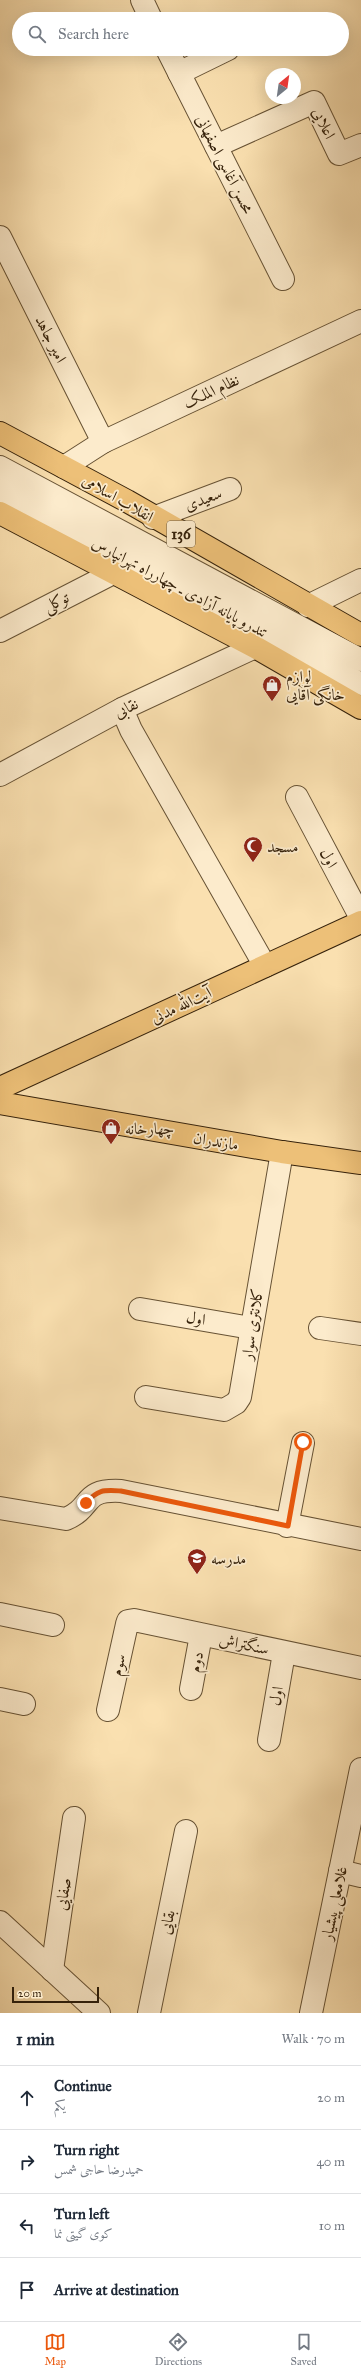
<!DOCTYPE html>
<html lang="en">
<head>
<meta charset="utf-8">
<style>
	body { margin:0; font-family:"IM FELL Great Primer",Amiri,serif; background:#f6f6f7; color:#1f2937 }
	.compass { position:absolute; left:265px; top:68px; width:36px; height:36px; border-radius:50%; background:#fff; box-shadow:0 4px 16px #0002; rotate:29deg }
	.scale { position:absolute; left:12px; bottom:10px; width:87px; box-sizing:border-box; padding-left:4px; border:2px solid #36220b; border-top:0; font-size:11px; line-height:14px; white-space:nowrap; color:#36220b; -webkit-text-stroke:3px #fcebcc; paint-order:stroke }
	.stop { position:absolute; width:12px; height:12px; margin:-9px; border:3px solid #ea580c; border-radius:50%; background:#fff }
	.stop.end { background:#ea580c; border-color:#fff; box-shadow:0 1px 4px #0008 }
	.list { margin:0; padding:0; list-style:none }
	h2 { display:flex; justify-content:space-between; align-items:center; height:52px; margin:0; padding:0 16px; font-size:17px }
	h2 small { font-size:13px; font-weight:400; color:#747a83 }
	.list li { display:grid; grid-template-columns:26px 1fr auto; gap:12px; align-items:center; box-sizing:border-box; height:64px; padding:0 16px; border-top:1px solid #e0e1e3 }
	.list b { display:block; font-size:15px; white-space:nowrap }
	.list p { margin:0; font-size:13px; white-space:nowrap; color:#747a83 }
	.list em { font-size:13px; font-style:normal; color:#747a83 }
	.icon { flex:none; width:22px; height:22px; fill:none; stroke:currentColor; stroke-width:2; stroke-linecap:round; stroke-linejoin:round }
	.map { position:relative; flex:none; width:361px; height:2013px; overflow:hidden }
	.search { position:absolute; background:#fff; box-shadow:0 4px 16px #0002; left:12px; right:12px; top:12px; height:44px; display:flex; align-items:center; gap:10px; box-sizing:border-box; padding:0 14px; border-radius:22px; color:#747a83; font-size:15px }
	.sheet { height:308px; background:#fff }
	nav { display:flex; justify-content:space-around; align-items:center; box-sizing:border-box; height:56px; border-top:1px solid #e0e1e3; background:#fff; font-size:11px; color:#747a83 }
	nav a { display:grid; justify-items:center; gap:2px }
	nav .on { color:#ea580c }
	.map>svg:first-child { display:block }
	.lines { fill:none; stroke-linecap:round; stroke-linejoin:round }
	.minor-casing { stroke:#675234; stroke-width:24 }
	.major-casing { stroke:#36220b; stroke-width:24 }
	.minor { stroke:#fcebcc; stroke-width:22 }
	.major { stroke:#edc078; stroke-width:22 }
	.route { stroke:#ea580c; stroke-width:5 }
	.labels { text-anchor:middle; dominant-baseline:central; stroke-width:3.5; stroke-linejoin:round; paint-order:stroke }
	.shield { fill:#fcebcc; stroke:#715e45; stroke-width:1 }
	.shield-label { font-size:15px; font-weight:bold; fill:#36220b }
	.street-label { font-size:16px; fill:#36220b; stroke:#fcebcc }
	.poi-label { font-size:16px; fill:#36220b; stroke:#fcebcc; text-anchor:start }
</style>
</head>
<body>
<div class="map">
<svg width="361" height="2013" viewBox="0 0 361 2013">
	<rect width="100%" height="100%" fill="#fae0b0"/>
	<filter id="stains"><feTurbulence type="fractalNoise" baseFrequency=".005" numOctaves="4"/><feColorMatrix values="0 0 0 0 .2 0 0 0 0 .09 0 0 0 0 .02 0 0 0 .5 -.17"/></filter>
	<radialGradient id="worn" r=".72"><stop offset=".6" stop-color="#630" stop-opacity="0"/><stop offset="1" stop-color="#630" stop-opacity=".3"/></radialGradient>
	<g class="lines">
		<g class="minor-casing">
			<g id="minor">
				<polyline points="142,0 151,19"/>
				<polyline points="167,49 283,279"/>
				<polyline points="179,73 228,49"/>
				<polyline points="216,146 314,102 339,154 361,145"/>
				<polyline points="0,237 103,442"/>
				<polyline points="0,467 361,660"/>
				<polyline points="64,467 103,442 361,321"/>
				<polyline points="0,490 361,684"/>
				<polyline points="153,518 230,489"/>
				<polyline points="308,606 361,580"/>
				<polyline points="0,631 113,573"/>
				<polyline points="122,709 131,730 265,966"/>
				<polyline points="0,775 122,709 255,647"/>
				<polyline points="297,797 361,918"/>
				<polyline points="140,1309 251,1328"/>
				<polyline points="320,1328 361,1334"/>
				<polyline points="146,1397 224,1410 236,1403 240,1397 282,1152"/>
				<path d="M0,1508l66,11c28,-12 15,-30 55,-28l240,48"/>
				<polyline points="287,1526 303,1443"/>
				<polyline points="0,1614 53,1625"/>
				<polyline points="191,1689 201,1635"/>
				<polyline points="0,1699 24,1704"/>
				<polyline points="108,1710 127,1624 128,1621 134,1620 361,1668"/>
				<polyline points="269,1740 284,1653"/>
				<polyline points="340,1871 361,1876"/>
				<polyline points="0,1922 99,2013"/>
				<polyline points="52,1970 74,1818"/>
				<polyline points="149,2013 186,1831"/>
				<polyline points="311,2013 361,1769"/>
			</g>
		</g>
		<g class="major-casing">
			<g id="major">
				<polyline points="0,433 127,501 361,635"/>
				<polyline points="0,513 255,647 361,708"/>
				<polyline points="0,1088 361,922"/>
				<polyline points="0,1103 282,1152 361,1163"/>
			</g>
		</g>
		<use href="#minor" class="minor"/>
		<use href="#major" class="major"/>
	</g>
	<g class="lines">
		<path class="route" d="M86,1503c12,-14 18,-13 35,-12l167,35 15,-84"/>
	</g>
	<defs>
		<g id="shop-pin" transform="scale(1)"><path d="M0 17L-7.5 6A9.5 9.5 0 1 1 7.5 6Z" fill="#8f2418" stroke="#fcebcc"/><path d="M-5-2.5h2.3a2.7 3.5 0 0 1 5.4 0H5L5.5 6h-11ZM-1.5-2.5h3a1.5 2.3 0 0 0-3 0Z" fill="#fff"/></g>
		<g id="mosque-pin" transform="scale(1)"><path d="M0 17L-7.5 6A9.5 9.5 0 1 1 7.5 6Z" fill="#8f2418" stroke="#fcebcc"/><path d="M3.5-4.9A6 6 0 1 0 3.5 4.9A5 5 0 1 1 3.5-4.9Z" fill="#fff"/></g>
		<g id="school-pin" transform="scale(1)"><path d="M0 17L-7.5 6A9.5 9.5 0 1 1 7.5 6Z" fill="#8f2418" stroke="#fcebcc"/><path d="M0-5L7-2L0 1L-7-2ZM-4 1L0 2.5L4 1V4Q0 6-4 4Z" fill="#fff"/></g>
	</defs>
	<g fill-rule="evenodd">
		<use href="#shop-pin" x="272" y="685"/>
		<use href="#mosque-pin" x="253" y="846"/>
		<use href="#shop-pin" x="111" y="1128"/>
		<use href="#school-pin" x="197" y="1558"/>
	</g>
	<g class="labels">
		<rect class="shield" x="167" y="521" width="28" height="26" rx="3"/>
		<g class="shield-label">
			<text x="181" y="534">136</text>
		</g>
		<g class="street-label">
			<text transform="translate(324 123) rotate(64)">اعلایی</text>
			<text transform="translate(225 164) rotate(63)">محسن آغاسی اصفهانی</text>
			<text transform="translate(51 339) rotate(63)">امیر جاهد</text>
			<text transform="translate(211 391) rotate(-25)">نظام الملک</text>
			<text transform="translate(118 498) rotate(30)">انقلاب اسلامی</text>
			<text transform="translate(203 499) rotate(-21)">سعیدی</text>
			<text transform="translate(180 587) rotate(28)">تندرو پایانه آزادی ـ چهارراه تهرانپارس</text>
			<text transform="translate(56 602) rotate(-27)">توکلی</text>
			<text transform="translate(126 708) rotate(-27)">نقابی</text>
			<text transform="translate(329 858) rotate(62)">اول</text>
			<text transform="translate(181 1005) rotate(-25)">آیت‌الله مدنی</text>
			<text transform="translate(216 1141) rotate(10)">مازندران</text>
			<text transform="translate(196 1318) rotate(9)">اول</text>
			<text transform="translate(252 1324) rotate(-81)">کلانتری سوار</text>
			<text transform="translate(244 1644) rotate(12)">سنگتراش</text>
			<text transform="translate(196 1662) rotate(-80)">دوم</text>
			<text transform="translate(118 1665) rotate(-78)">سوم</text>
			<text transform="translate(276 1696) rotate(-80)">اول</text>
			<text transform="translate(63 1894) rotate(-82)">صفایی</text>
			<text transform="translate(334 1903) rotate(-78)">غلامعلی پیشیار</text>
			<text transform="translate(167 1922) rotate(-78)">بقایی</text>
		</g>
		<g class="poi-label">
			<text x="286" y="676">لوازم<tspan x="286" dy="18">خانگی آقایی</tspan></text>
			<text x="267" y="846">مسجد</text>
			<text x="125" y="1128">چهارخانه</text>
			<text x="211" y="1558">مدرسه</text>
		</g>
	</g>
	<rect width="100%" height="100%" filter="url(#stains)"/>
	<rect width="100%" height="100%" fill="url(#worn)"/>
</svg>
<svg class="compass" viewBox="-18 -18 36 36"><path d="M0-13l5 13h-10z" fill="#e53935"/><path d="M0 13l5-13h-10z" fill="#747a83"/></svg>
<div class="scale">20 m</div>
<div class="stop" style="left:303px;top:1442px"></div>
<div class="stop end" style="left:86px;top:1503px"></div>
<div class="search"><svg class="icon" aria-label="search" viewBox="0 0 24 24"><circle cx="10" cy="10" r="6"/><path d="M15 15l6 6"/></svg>Search here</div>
</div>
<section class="sheet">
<h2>1 min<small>Walk · 70 m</small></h2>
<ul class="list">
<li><svg class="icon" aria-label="ahead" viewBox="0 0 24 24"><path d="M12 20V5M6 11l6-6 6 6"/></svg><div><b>Continue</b><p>یکم</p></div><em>20 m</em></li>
<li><svg class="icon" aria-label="right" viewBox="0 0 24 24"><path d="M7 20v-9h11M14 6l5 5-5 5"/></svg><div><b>Turn right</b><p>حمیدرضا حاجی شمس</p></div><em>40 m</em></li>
<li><svg class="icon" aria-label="left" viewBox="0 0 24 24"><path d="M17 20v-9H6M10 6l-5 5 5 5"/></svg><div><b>Turn left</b><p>کوی گیتی نما</p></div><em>10 m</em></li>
<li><svg class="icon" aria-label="arrive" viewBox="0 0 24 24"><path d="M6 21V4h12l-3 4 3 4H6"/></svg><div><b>Arrive at destination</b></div></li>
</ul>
</section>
<nav>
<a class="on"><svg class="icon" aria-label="map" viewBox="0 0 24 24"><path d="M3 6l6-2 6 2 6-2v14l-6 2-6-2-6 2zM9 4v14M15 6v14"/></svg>Map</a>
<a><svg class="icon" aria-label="directions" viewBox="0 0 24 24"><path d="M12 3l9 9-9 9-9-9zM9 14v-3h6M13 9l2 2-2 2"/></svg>Directions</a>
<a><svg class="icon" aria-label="saved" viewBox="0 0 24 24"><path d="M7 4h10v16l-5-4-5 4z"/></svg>Saved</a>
</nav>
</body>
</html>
